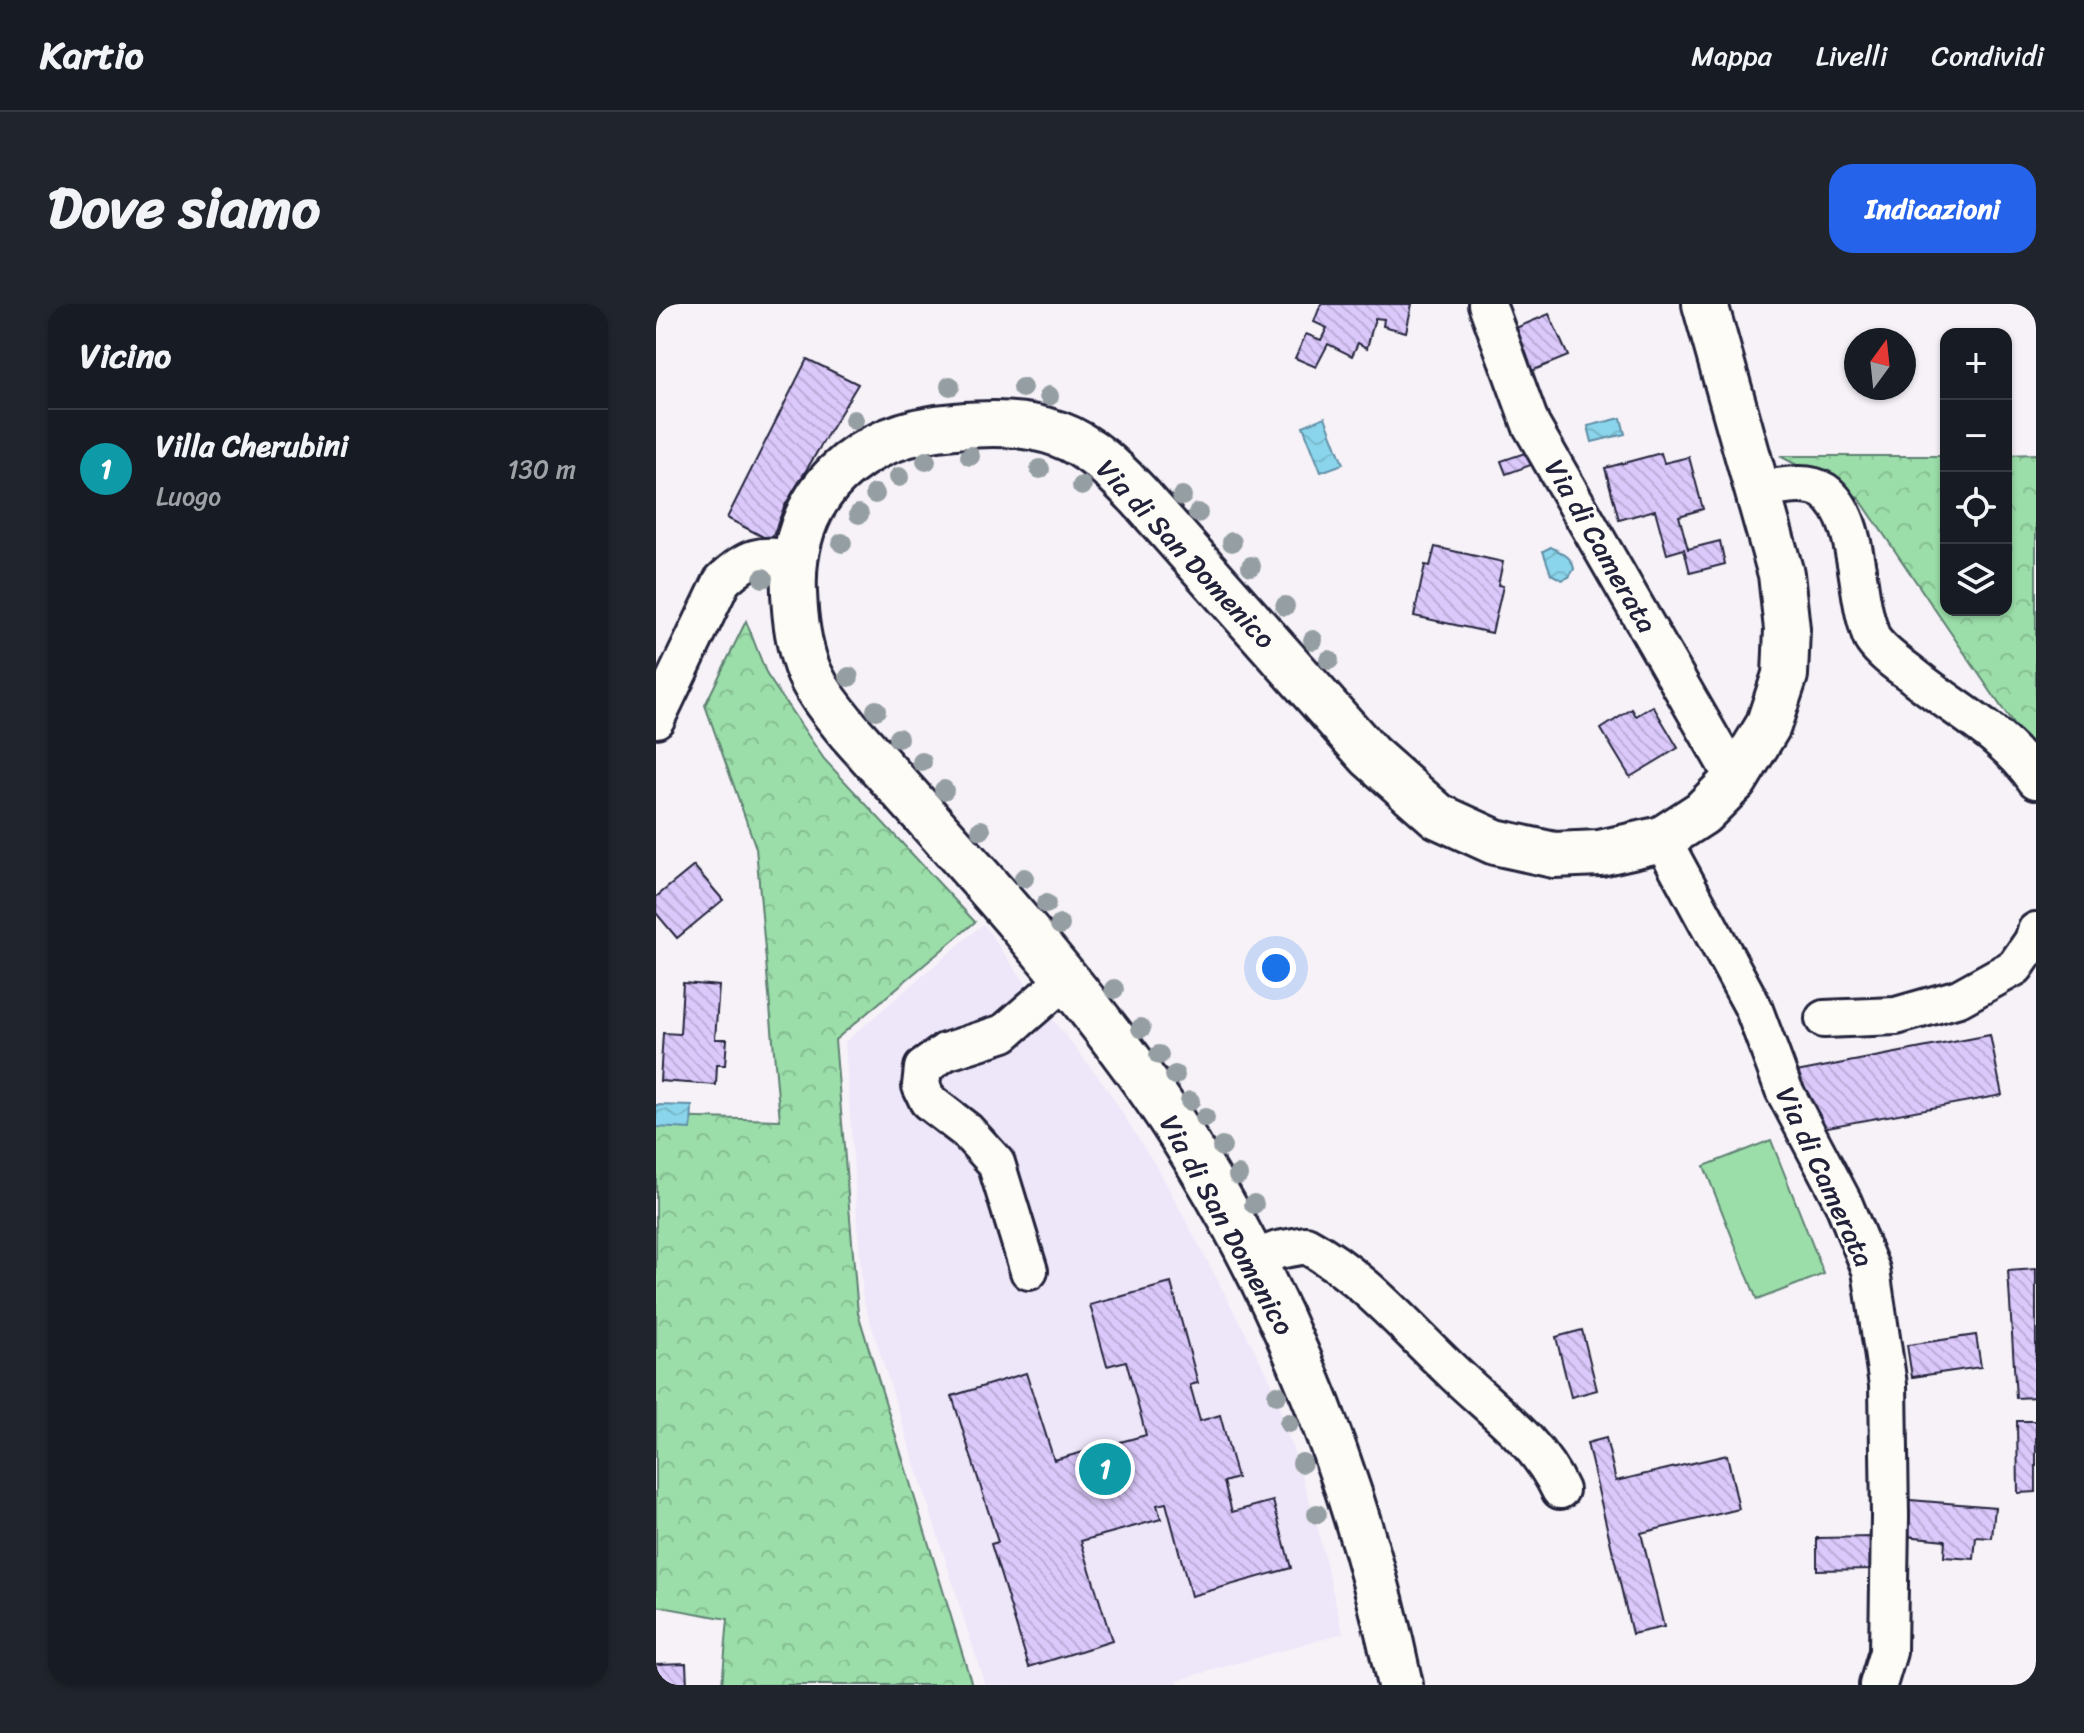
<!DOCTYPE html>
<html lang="it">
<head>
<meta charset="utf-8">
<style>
	body { margin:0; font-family:Sriracha,sans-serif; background:#20242c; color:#f1f3f6 }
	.controls { position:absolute; right:24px; top:24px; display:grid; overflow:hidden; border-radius:16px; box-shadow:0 2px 6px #0004 }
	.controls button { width:72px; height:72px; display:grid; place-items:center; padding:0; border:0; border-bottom:2px solid #363941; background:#171b24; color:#f1f3f6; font:40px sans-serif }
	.compass { position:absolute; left:1188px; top:24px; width:72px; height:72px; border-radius:50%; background:#171b24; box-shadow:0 2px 6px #0004; rotate:15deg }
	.you { position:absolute; left:620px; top:664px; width:28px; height:28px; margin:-20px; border:6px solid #fff; border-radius:50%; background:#1a73e8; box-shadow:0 0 0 12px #1a73e833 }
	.badge { display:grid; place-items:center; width:52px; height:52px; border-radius:50%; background:#2563eb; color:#fff; font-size:26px; font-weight:700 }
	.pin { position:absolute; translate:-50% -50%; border:4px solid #fff; box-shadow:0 2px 8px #0006 }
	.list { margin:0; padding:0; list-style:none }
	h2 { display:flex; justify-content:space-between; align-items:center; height:104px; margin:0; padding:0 32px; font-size:34px }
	h2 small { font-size:26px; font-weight:400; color:#9ea1a6 }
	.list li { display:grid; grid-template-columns:52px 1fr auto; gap:24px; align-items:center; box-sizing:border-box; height:120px; padding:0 32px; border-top:2px solid #363941 }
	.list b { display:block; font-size:30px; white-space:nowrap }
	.list p { margin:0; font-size:26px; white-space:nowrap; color:#9ea1a6 }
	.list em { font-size:26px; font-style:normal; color:#9ea1a6 }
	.icon { flex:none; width:44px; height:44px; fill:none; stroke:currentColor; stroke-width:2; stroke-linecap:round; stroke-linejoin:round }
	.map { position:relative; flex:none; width:1380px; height:1381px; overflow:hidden; border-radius:24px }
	header { display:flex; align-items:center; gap:48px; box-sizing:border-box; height:112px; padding:0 40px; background:#171b24; border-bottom:2px solid #363941 }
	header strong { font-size:38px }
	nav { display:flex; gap:44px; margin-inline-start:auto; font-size:28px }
	.intro { display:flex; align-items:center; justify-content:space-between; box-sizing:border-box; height:192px; padding:0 48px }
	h1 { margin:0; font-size:56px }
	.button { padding:20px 36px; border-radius:24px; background:#2563eb; color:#fff; font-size:28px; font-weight:700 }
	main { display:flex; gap:48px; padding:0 48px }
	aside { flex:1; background:#171b24; border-radius:24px; box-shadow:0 2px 6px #0004 }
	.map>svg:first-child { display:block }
	.built { fill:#eee6f9 }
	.forest { fill:url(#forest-crowns); stroke:#5e8072; stroke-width:2 }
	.pitch { fill:#9bdea9; stroke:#5e8072; stroke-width:2 }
	.water { fill:url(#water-waves); stroke:#608da5; stroke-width:2 }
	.building { fill:url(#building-back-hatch); stroke:#22223b; stroke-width:2 }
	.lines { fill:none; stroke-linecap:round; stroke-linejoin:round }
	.minor-casing { stroke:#22223b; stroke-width:42 }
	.major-casing { stroke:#22223b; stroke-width:50 }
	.minor { stroke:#fdfcf7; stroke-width:36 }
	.major { stroke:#fdfcf7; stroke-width:44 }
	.tree { fill:#959ea2 }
	.labels { text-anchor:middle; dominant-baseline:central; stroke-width:6; stroke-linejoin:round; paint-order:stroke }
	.street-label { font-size:28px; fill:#22223b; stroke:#fdfcf7 }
</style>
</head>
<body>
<header>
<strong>Kartio</strong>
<nav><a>Mappa</a><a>Livelli</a><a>Condividi</a></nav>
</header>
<div class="intro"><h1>Dove siamo</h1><a class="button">Indicazioni</a></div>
<main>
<aside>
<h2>Vicino<small></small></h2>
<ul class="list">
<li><span class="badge" style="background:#0f9aa8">1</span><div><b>Villa Cherubini</b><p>Luogo</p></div><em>130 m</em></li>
</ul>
</aside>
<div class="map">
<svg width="1380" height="1381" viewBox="0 0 1380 1381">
	<defs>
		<pattern id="forest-crowns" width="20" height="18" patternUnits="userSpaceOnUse" patternTransform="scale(2)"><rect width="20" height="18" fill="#9bdea9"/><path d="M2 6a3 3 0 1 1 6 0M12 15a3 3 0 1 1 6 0" fill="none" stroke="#85be92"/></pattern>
		<pattern id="water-waves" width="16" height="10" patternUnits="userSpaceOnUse" patternTransform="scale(2)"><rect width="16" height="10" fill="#8ad5eb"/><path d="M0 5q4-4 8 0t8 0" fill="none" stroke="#77b7ca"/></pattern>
		<pattern id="building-back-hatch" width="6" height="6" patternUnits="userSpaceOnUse" patternTransform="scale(2)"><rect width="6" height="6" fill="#dbc9fb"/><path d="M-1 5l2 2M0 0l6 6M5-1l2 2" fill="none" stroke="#bcacd8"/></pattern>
	</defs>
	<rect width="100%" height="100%" fill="#f6f2f8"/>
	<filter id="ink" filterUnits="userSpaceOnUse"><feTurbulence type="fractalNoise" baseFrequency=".0125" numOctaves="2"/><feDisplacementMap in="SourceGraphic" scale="16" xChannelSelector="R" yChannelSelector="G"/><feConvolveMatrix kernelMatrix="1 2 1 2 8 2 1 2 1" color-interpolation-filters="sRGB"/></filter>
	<g filter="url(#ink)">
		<polygon class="built" points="327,620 383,698 448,780 506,872 614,1075 658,1210 687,1329 522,1376 523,1381 329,1381 207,995 189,738"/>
		<g class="forest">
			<polygon points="1380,150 1380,454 1203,194 1124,152 1290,152 1290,306 1350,306 1350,151"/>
			<polygon points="90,317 111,371 168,455 319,618 179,736 202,1009 316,1381 66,1381 72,1315 0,1302 0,813 124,816 100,544 49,401"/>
		</g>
		<polygon class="pitch" points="1115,836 1168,970 1101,996 1048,862"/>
		<g class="water">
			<polygon points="669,113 687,160 665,168 647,122"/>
			<polygon points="965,114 969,130 936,138 932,122"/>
			<path d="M895,243c10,6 21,9 23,22l-5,8 -7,3 -11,-6 -8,-23z"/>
			<polygon points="0,801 36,802 35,825 0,823"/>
		</g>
		<g class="building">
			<polygon points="665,0 756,0 750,28 727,22 728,15 719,14 711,44 702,39 696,52 672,40 660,63 639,54 650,30 665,36 671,24 658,18"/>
			<polygon points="893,10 912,52 866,71 848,29"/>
			<polygon points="151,55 202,80 128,203 115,237 71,214"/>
			<polygon points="878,146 883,158 850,170 845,157"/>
			<polygon points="1005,149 1008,159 1033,153 1047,205 1023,212 1032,245 1064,237 1069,260 1034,269 1028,245 1011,250 999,206 963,216 949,164"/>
			<polygon points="779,243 847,258 842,281 847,282 836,329 758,312 769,261 774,262"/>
			<polygon points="997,402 1022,444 974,473 945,425 976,405 980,412"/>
			<polygon points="38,562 67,596 21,634 0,609 0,593"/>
			<polygon points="27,679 63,682 59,735 71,735 69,761 61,761 60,781 4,777 7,729 24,730"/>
			<polygon points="1334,731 1346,791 1161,825 1135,769"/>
			<polygon points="1380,965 1380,1093 1360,1094 1352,967"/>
			<polygon points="515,979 542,1079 534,1081 544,1117 564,1111 581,1174 568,1178 576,1208 617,1197 635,1264 535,1292 510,1199 501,1201 505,1215 425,1237 456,1337 373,1363 335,1240 342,1238 296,1092 370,1069 398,1156 490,1131 470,1057 451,1062 434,1001"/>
			<polygon points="926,1026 941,1086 915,1093 900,1033"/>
			<polygon points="1320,1031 1325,1063 1256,1073 1251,1041"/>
			<polygon points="1361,1117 1380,1117 1380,1188 1362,1189"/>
			<polygon points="950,1134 960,1177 1071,1151 1083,1205 985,1229 1008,1323 976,1330 931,1139"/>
			<polygon points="1242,1195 1339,1203 1336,1234 1320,1233 1318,1255 1288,1253 1289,1236 1239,1231"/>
			<polygon points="1217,1233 1217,1265 1161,1266 1161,1234"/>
			<polygon points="30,1359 31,1381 0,1381 0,1360"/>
		</g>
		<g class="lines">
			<g class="minor-casing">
				<g id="minor">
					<polyline points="831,0 875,121 1079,476"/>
					<path d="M1101,186c20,-2 49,-11 67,1 35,25 31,94 43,132 2,6 3,13 6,17 9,13 25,24 37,33 43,36 94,60 126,107"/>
					<path d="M0,415l66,-138c26,-25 38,-28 73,-21"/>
					<polyline points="1006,535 1097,703 1128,786 1187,898 1215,966 1232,1081 1234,1212 1232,1348 1222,1381"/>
					<polyline points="1168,715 1240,712 1303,694 1359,663 1377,637 1380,627"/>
					<path d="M595,956l27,-10 28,-5c57,31 101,84 148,128 38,37 84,68 106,117"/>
					<polyline points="373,967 340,859 311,827 272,797 265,782 267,764 289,748 348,729 410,675"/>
				</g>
			</g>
			<g class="major-casing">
				<path id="major" d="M744,1381c-46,-220 -132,-435 -265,-617 -87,-119 -188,-227 -286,-337 -16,-20 -34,-41 -43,-66 -8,-23 -11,-47 -12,-72 -5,-100 65,-160 161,-167 34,-3 70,-4 103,8 33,12 57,37 81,62l231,260 68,60 57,26 59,13 46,-2 62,-14 40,-26 33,-33 33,-54 17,-51 2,-46 -6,-55 -76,-270"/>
			</g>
			<use href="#minor" class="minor"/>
			<use href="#major" class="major"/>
		</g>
		<g class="tree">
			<circle cx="294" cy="82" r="10"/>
			<circle cx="366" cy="84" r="10"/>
			<circle cx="393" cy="92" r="10"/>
			<circle cx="198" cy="116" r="10"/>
			<circle cx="314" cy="152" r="10"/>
			<circle cx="270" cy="157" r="10"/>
			<circle cx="384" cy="165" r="10"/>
			<circle cx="243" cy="173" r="10"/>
			<circle cx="426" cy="182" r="10"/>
			<circle cx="219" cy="190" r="10"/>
			<circle cx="526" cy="192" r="10"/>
			<circle cx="542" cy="209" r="10"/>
			<circle cx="203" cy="210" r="10"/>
			<circle cx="576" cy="238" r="10"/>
			<circle cx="186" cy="239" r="10"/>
			<circle cx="595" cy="262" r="10"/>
			<circle cx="107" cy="274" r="10"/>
			<circle cx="629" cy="302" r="10"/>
			<circle cx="657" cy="336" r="10"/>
			<circle cx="673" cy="356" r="10"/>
			<circle cx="193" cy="373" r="10"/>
			<circle cx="220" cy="406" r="10"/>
			<circle cx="242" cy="434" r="10"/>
			<circle cx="266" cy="458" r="10"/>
			<circle cx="288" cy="486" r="10"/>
			<circle cx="325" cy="526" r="10"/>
			<circle cx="368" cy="574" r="10"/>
			<circle cx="390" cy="600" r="10"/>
			<circle cx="404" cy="621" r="10"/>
			<circle cx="458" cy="685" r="10"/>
			<circle cx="485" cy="724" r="10"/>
			<circle cx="503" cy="751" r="10"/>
			<circle cx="519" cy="771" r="10"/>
			<circle cx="534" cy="797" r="10"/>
			<circle cx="549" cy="814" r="10"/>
			<circle cx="566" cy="843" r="10"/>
			<circle cx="582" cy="871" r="10"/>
			<circle cx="598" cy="900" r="10"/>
			<circle cx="621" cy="1091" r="10"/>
			<circle cx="633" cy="1119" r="10"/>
			<circle cx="646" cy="1159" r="10"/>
			<circle cx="661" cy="1210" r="10"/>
		</g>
	</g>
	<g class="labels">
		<g class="street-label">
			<text transform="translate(945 242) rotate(60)">Via di Camerata</text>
			<text transform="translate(530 250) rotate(47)">Via di San Domenico</text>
			<text transform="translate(1169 873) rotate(65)">Via di Camerata</text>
			<text transform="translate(571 921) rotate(61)">Via di San Domenico</text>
		</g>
	</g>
</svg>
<div class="controls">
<button>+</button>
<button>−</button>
<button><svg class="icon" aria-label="locate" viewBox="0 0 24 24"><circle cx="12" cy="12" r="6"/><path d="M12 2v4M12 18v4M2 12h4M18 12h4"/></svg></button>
<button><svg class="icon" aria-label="layers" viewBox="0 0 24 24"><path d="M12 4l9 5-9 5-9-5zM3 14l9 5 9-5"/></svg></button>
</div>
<svg class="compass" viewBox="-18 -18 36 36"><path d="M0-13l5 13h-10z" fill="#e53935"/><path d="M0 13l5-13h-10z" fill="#9ea1a6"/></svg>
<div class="you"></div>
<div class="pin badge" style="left:449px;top:1165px;background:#0f9aa8">1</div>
</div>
</main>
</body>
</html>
